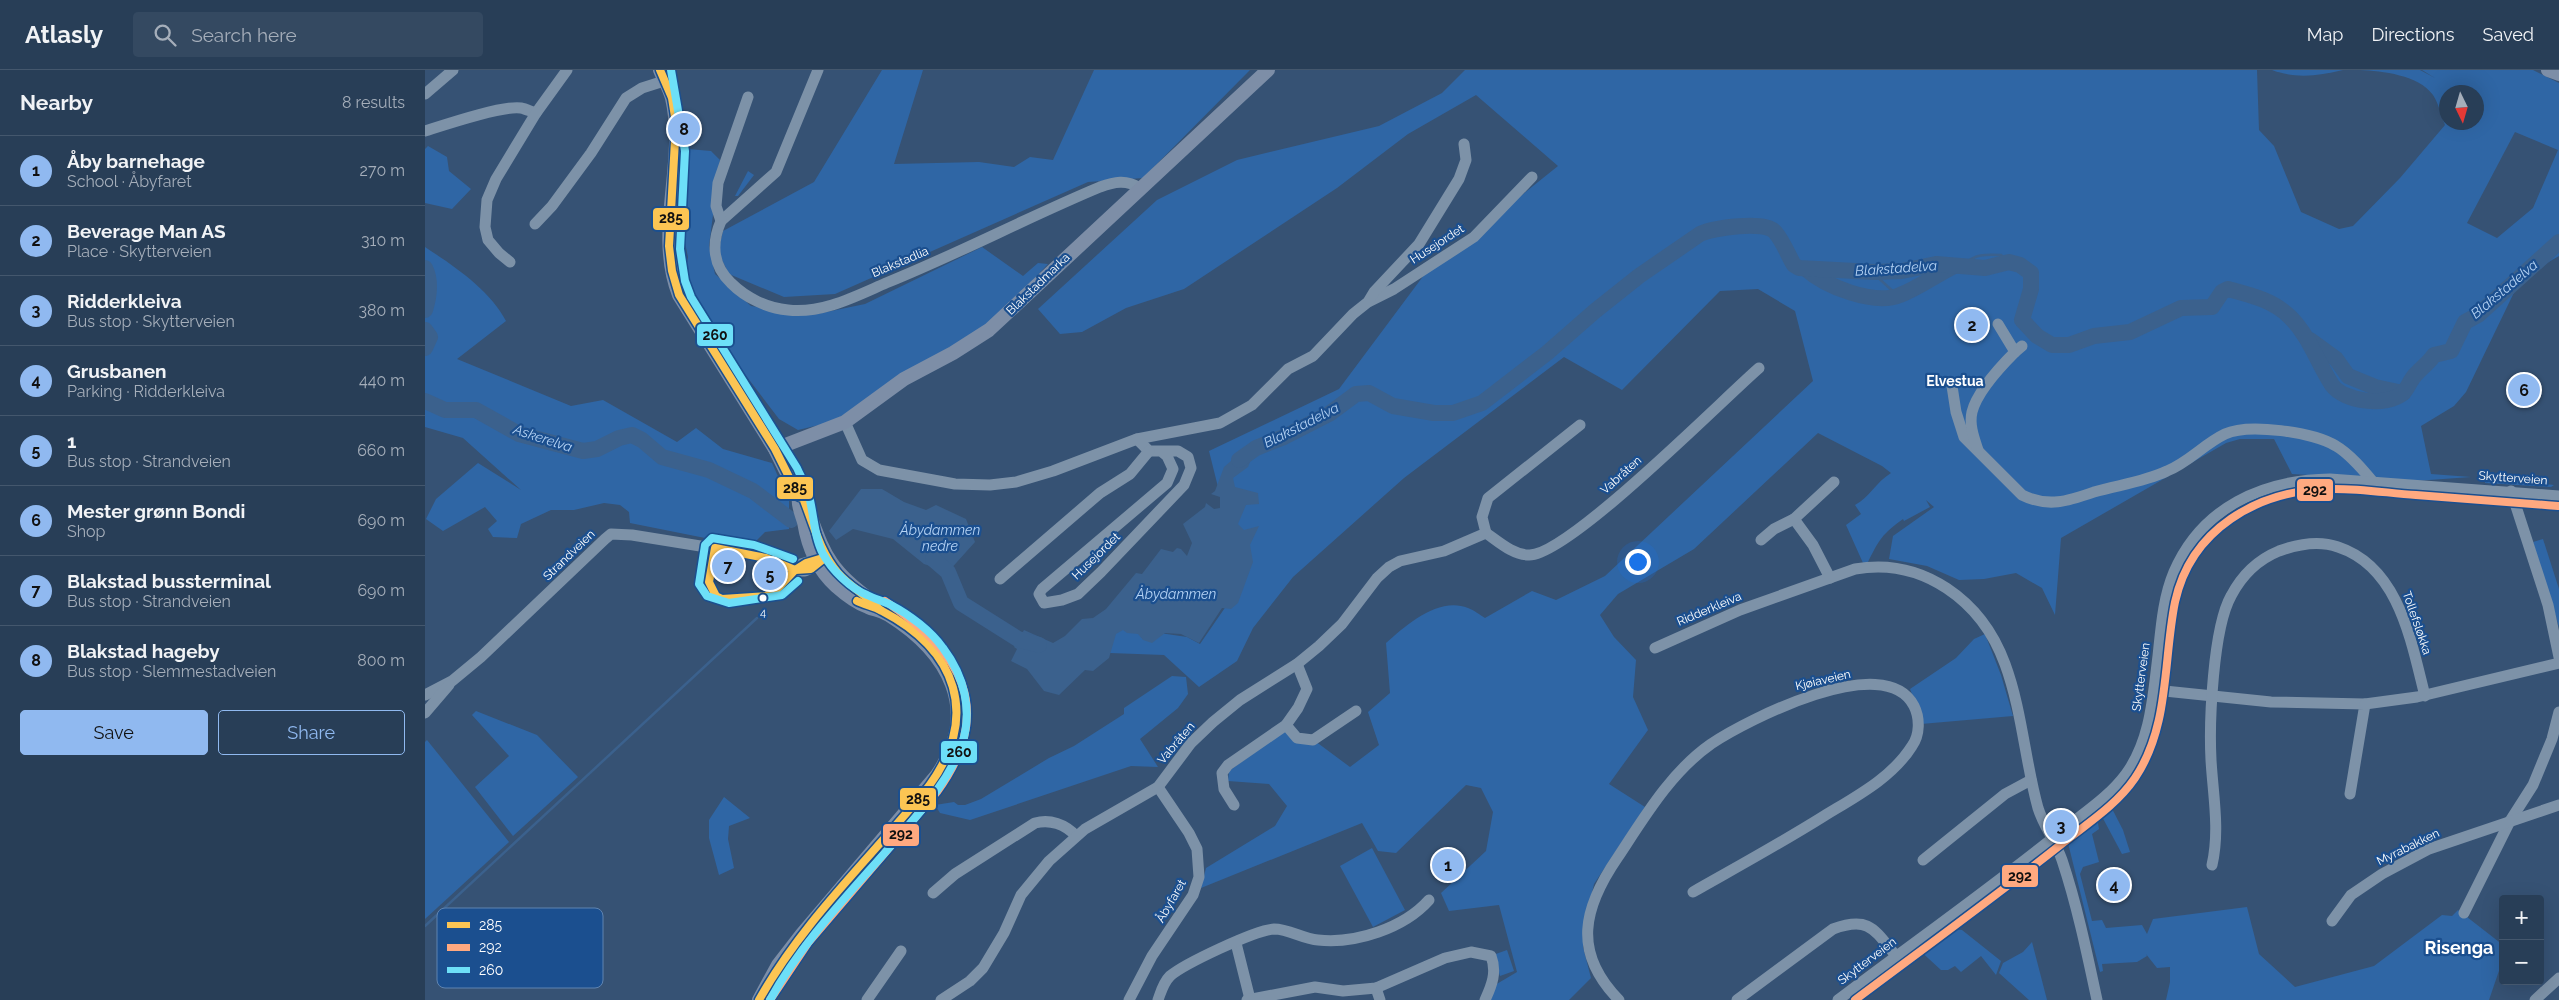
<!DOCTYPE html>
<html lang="en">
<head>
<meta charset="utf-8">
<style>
	body { margin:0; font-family:Raleway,sans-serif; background:#344961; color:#f1f3f6 }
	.controls { position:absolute; right:15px; bottom:15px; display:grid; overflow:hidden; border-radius:5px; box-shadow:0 5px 20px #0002 }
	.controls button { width:45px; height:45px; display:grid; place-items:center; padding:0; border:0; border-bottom:1px solid #44576d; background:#283e57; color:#f1f3f6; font:25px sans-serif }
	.compass { position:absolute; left:2014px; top:15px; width:45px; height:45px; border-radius:50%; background:#283e57; box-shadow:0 5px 20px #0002; rotate:175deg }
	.you { position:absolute; left:1212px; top:491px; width:18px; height:18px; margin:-12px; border:4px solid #fff; border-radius:50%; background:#1a73e8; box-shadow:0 0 0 8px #1a73e833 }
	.badge { display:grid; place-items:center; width:32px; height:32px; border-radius:50%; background:#90b9f0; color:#111; font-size:16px; font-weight:700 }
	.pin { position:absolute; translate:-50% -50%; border:2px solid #fff; box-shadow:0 1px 5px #0006 }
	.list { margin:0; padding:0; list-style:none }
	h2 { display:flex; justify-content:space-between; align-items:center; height:65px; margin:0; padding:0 20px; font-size:21px }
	h2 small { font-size:16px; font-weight:400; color:#a5aeba }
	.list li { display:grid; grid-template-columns:32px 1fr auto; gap:15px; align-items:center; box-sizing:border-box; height:70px; padding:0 20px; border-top:1px solid #44576d }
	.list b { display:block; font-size:19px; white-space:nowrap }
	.list p { margin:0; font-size:16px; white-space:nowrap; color:#a5aeba }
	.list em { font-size:16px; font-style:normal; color:#a5aeba }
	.actions { display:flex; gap:10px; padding:15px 20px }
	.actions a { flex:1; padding:11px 0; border:1px solid #90b9f0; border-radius:5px; text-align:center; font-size:18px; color:#90b9f0 }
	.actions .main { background:#90b9f0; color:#111 }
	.icon { flex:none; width:28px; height:28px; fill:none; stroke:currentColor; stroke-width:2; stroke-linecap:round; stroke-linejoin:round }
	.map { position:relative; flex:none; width:2134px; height:930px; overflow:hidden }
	header { display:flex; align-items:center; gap:30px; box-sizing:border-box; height:70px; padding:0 25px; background:#283e57; border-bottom:1px solid #44576d }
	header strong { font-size:24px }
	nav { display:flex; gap:28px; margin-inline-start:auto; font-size:18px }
	.search { width:350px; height:45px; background:#344961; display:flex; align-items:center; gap:12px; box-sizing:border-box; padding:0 18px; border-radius:5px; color:#a5aeba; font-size:19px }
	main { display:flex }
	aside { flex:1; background:#283e57 }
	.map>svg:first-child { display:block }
	.green { fill:#2f66a5; fill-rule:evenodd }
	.water { fill:#3b618d }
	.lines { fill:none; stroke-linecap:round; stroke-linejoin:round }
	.stream { stroke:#3b618d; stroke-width:2.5 }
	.river { stroke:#3b618d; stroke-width:16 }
	.minor { stroke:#7d92a8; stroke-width:11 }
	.major { stroke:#7d8ea7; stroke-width:14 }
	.bus-1-casing { stroke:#1b4f8f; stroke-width:11 }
	.bus-2-casing { stroke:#1b4f8f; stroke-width:11 }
	.bus-3-casing { stroke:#1b4f8f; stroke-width:11 }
	.bus-1 { stroke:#fcc553; stroke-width:8 }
	.bus-2 { stroke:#ffa980; stroke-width:8 }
	.bus-3 { stroke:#6ddff8; stroke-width:8 }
	.bus-dot { fill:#fff; stroke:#1b4f8f; stroke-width:2 }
	.labels { text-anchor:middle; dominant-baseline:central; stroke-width:4.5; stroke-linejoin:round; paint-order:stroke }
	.bus-label { font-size:11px; fill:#fff; stroke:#1b4f8f }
	.street-label { font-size:12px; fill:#fff; stroke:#1b4f8f }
	.water-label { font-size:14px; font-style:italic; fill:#b5d3f5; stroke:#1b4f8f }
	.neighbourhood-label { font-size:14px; font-weight:bold; fill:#fff; stroke:#1b4f8f }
	.district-label { font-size:18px; font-weight:bold; fill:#fff; stroke:#1b4f8f }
	.key { fill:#1b4f8f; stroke:#5f84b1; stroke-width:1 }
	.key-label { font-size:14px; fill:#fff }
	.line-badge { stroke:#1b4f8f; stroke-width:2 }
	.pale-badge-label { font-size:14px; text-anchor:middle; font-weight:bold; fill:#111 }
</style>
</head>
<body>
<header>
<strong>Atlasly</strong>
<div class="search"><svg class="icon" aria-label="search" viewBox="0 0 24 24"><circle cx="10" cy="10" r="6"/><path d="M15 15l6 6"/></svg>Search here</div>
<nav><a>Map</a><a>Directions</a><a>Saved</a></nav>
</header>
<main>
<aside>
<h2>Nearby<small>8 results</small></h2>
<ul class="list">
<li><span class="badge">1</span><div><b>Åby barnehage</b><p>School · Åbyfaret</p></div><em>270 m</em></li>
<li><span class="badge">2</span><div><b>Beverage Man AS</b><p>Place · Skytterveien</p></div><em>310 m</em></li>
<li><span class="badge">3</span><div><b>Ridderkleiva</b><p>Bus stop · Skytterveien</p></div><em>380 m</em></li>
<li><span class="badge">4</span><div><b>Grusbanen</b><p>Parking · Ridderkleiva</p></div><em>440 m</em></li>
<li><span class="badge">5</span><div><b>1</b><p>Bus stop · Strandveien</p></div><em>660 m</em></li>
<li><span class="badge">6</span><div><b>Mester grønn Bondi</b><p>Shop</p></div><em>690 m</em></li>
<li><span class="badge">7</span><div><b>Blakstad bussterminal</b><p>Bus stop · Strandveien</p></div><em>690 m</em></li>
<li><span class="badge">8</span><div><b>Blakstad hageby</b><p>Bus stop · Slemmestadveien</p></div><em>800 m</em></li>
</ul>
<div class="actions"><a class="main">Save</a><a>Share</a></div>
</aside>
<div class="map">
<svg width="2134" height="930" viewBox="0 0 2134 930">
	<rect width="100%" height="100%" fill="#365274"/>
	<g class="green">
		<polygon points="457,0 498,0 469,94 554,92 589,97 605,87 628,90 669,0 825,0 718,108 663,112 410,224 359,227 304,204 293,182 298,161 389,112"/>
		<path d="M1040,0h792l2,60 15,16 27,66 38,17 14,-3 47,-48 45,-53c-4,-9 -6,-21 -12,-30 -14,-20 -51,-24 -73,-25h60l15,8 -13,-8h111l26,13v173l-38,22 -55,114 -12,14 -33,20 10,48 40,3 -56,4 -123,-7 -18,-35h-34l-14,4 -165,95 -6,77 -13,-27 -26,-15 -32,6 -25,1 -32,-14 -38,-7 4,-23 41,-29 -8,-7 4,7 -26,14 -1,-2c-21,15 -24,21 -35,43l-5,1 -17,-38 15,-11 -6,-9c15,-8 20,-22 36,-32l-9,-7 -64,-33 -124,116 -76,45 -18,21 14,22 22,23 -3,37 15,33 -39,54 36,23 -51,77 -9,40 -2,23 8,31 -22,22h-82l8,-15 22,-13 -18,-67 -50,6 -8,-18 45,-42 7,-39 -12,-24 -15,-3 -70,68 -18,-2 -16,-28 -161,65 5,-20 69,-42 12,-20 -18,-22 -41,-3 1,-10 55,-40 31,10 35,26 29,-22 -11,-33 22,-19 -4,-50c20,-18 53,-47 82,-35 6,2 12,7 17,10l47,-27 24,9 49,-24 208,-195 -18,-70 -37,-22 -38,2 -98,99 -58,-33 -160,121 -111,99 -40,51 -16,33 -38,26 -35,-32 -54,-2 2,-27 75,11 13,7 42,-61 -33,-132 130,-62 88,-118 131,-105 -82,-71 -68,39 -71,54 -153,101 -58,19 -44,24 -22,2 -22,-25 119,-109 80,-40 142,-34 63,-33zM2022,22h30v30h-30zM2090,62l43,18 -25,58 -36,30 -30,-15z"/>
		<path d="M1847,0h71c-25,6 -47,9 -71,0z"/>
		<polygon points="3,76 22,87 24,101 46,119 27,139 0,133 0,79"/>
		<polygon points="263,79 286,81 295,90 284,176 290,204 326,236 387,245 440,234 557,177 598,206 613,193 623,194 570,251 407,352 373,360 354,349 309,290 275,237 259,208 263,187 259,168 258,127"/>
		<polygon points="323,101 329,105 313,126 310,126"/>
		<path d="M0,177c29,19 65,43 81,74l-49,38 114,47 32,-6 74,42 19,-14 27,21 49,14 17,38v28l-24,3 -15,15 -120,-24 -1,-11 -9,-7 -16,-2 -30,7h-23l-30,14 -4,14 -24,-1 -5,-8 9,-8 -12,-14 -42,24 -17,-12 10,-20 42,-36 43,27 -58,-52 -38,-11z"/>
		<polygon points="2061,407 2129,415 2126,417 2060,413"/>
		<polygon points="2118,469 2134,519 2134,557 2108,472"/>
		<polygon points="1560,564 1576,605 1588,646 1496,654 1495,644 1485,619 1531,588 1549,569"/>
		<polygon points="747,606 761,607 763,624 753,638 715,669 733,697 706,696 545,750 515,743 510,735 529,732 533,735 540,735 556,729 624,688 649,676 699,644 699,638"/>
		<polygon points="51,641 112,665 153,707 88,766 50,717 84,686 47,645"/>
		<polygon points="2,670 84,772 0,849 0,672"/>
		<polygon points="299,727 325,748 304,756 303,769 309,798 294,805 284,768 284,750"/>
		<polygon points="1682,729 1698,760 1705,782 1697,784 1674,741 1676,734"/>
		<polygon points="1667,744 1673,753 1674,759 1667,764 1674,792 1658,797 1655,804 1667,851 1677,850 1681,858 1717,855 1722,864 1728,849 1822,837 1834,884 1870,917 1949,896 2017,845 2027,846 2033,840 2078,875 2078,889 2064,930 1741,930 1745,912 1745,897 1732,898 1721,884 1722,886 1712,892 1677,894 1678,901 1675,902 1641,765 1645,759"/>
		<polygon points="947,778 980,840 948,857 915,796"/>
		<polygon points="1525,852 1527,859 1537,860 1576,891 1571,905 1556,886 1536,902 1530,896 1523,900 1516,900 1491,877"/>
		<polygon points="1607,872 1622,930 1604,930 1574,903 1578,893 1598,882"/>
		<polygon points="1082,880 1089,901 1075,906 1068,885"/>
	</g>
	<g class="water">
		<polygon points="821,378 836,380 828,385 823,397 808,408 810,417 833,423 834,434 821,435 813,454 819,460 834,456 825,475 828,492 813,533 806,539 797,538 774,573 756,564 740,563 727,573 718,570 713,564 702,563 698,560 691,564 684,588 668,601 660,600 634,625 619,621 602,599 586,591 592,579 589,577 599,560 628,573 640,566 657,549 668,548 681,539 711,503 717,504 736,479 748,482 752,478 756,479 762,486 767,473 758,454 780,437 781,433 789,439 795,438 795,427 786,424 790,421 799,397"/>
		<polygon points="436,419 457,419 479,432 501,440 511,435 541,449 550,472 523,502 499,494 468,469 428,459 411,470 404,461"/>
	</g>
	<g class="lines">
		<g class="stream">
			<path d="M1538,195c12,-11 22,-11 38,-10l8,7"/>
			<polyline points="1447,202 1473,226"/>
			<polyline points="0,856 332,548"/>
		</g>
		<g class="river">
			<path d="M0,198c6,12 4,29 0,42"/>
			<path d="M1381,199c19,17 68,37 94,26 18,-7 36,-20 54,-29"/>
			<polyline points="0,260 5,267 0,278"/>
			<polyline points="1885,270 1911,289 1923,306 1950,317 1978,323"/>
			<polyline points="0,331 20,340 51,340 94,364 158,381 172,379 194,368 207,365 217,370 237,387 284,400 328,421 366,450"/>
			<path d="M814,390l17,-12 28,-11 45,-23 27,-20 13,-1 24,13 41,7h19l29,-10 65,-50 48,-42 44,-35 61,-42c13,-6 65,-14 75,-2 8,9 13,23 19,33l5,3 75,4 28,-1 34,-7 49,4 24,-6 11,3 11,8v16l-9,31 15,16 15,9h17l25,-9 36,-4 51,-24 31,-1 10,-15 6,-3c22,6 45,11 62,28 20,20 27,45 42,68 12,17 55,22 71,8 5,-5 7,-13 13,-19 6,-7 13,-11 18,-19l17,-4 14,-29 13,-7 81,-73"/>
			<polyline points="508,489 523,502 536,533 593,569 614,575"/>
		</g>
		<g class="minor">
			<path d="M393,0l-42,102 -55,49c-10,23 -8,45 10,62 15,15 36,25 57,27 34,4 68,-14 98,-27 72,-29 142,-66 214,-96 14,-5 26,-8 40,1"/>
			<polyline points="0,24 28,0"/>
			<path d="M0,61c19,-6 78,-26 96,-23 5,1 11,4 15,5"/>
			<polyline points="296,151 291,136 293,113 323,27"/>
			<polyline points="110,154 127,136 166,83 201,28 217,18 239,11"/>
			<polyline points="85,192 74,183 63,170 60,157 62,130 71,109 111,43 142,0"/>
			<polyline points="945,231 969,219 1049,167 1107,107"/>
			<polyline points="1573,254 1590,282 1597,276"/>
			<path d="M1527,316l4,26 8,25 58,58c26,13 46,6 72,-3 24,-7 50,-10 73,-21 22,-9 37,-27 58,-37 23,-11 89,-2 111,12 14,8 28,25 38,37"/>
			<polyline points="420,352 437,390 454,400 530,414 565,415 591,412 628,401 712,369 795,353 827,335 863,299 888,286 928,244 943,232 949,222 994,174 1034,109 1041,90 1039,74"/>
			<polyline points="712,369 724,381 753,381 763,387 766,398 759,415 676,502 653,524 637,530 619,533 614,524 617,519 742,413 748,399 742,386 736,381"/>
			<path d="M1553,380c-4,-12 -9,-25 -6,-38 5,-20 29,-46 43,-60"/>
			<polyline points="2086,421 2123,535 2134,587"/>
			<polyline points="1369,449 1388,475 1405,508"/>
			<path d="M1061,463c13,9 27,22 43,22 39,1 193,-155 230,-187"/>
			<polyline points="1336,470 1349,459 1369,449 1409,412"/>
			<polyline points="369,500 376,494 399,487"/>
			<polyline points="575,509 675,423 705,404 724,381"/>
			<path d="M1230,578l85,-38 115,-41c68,-12 127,32 150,95 17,46 20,97 33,144 6,19 18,34 24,52 15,45 25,93 35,140"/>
			<polyline points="1730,620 1846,632 1940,634 1925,724"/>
			<polyline points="0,625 27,611 56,587 180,469 186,464 207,465 331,485 372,501 380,501 394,495 399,489"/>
			<polyline points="1940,634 1992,627 2134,593"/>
			<polyline points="0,643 24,615"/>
			<polyline points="861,655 872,668 888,670 931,641"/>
			<polyline points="809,735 799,719 797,703 803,695 861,655 873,638 882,619 872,594"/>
			<polyline points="1498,790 1580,724 1606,710"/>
			<path d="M1787,795c8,-35 1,-70 -1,-105 -2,-38 2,-132 20,-164 11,-21 26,-36 48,-45 19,-7 40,-11 59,-4 61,20 73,94 87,149"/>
			<path d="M508,823l22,-19 80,-51c15,-4 30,1 41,13"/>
			<polyline points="2039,843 2085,751 2108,715 2127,669 2134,642"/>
			<polyline points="1907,851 1926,825 1957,804 2004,779 2134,735"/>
			<polyline points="811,873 825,929"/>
			<polyline points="951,918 955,930"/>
			<polyline points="442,930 476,881"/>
			<polyline points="516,930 545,911 558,898 579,863 596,825 624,791 660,759 733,717 766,673 788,652 815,630 872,594 894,576 917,554 952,508 964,497 975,491 1019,481 1061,463 1057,447 1063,428 1155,355"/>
			<polyline points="704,930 727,886 768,825 774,807 772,779 764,763 733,717"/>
			<path d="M733,930c3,-8 5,-17 12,-24 14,-12 85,-46 104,-47 15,0 29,10 44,11 38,4 86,-12 111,-40"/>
			<path d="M822,930l68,-13 28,4 33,-3 69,-30 26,-6 20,4c6,16 1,29 -6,44"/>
			<path d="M1194,930c-47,-48 -36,-92 -1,-143 27,-41 53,-85 93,-113 36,-24 174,-95 203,-38 6,12 6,29 -2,40 -20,32 -57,51 -88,70 -43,27 -87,51 -131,76"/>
			<path d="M1312,930l96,-71c36,-13 41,0 63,27"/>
			<path d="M1413,930c75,-57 152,-111 225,-170 22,-18 46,-33 63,-56 25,-34 27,-79 32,-118 3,-28 5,-58 16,-84 28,-65 89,-92 156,-93l229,17"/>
			<polyline points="2110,930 2134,908"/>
		</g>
		<g class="major">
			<path d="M235,0c4,10 9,17 12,28 15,65 -18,133 7,197l96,154 24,48 4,1c21,52 20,68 69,103"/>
			<polyline points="2123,0 2134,4"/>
			<polyline points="350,379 420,352 479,309 528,283 564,260 843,0"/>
			<path d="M334,930l19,-35 24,-31 135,-159c45,-65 11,-123 -48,-160 -8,-5 -14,-5 -21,-8 -11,-4 -23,-13 -32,-21 -19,-17 -28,-39 -32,-64 -2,-7 -7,-18 -5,-25"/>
		</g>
		<g class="bus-1-casing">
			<g id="bus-1">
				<path d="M235,0l12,28 4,25 -7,123 3,25 7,24 96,154 24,48 4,1c10,25 17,54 35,75 12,14 29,22 41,36"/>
				<polygon points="290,478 341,488 370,500 352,519 341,526 297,529 291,526 284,512"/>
				<polygon points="401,487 386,499 370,500 381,493"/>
				<path d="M334,930c45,-81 113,-143 170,-214 51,-70 28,-136 -47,-175 -8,-5 -17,-6 -25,-10"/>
			</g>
		</g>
		<g class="bus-2-casing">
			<g id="bus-2">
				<path d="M345,930l38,-57 129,-151c60,-83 24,-140 -52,-191"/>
				<path d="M1430,930c68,-51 137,-101 204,-154 26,-21 57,-40 76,-68 35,-52 28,-117 40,-176 16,-73 82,-111 153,-113 29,-1 59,4 88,6 48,4 95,7 142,11"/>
			</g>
		</g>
		<g class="bus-3-casing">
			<g id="bus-3">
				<path d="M246,0l14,81 -5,98 5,32 6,16 106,171c4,9 9,18 12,28 5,19 5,41 14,58 9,16 27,34 44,41 8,4 16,6 24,10 19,10 40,26 52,43 21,28 30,62 19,96 -13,37 -41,67 -66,96 -44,51 -93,100 -126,160"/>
				<polyline points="368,489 329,475 287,468 280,475 274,514 282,526 304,533 357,525 373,511"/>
			</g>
		</g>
		<use href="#bus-1" class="bus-1"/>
		<use href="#bus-2" class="bus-2"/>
		<use href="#bus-3" class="bus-3"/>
	</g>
	<circle class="bus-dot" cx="338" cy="528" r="4.5"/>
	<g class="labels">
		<g class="bus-label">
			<text x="338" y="542">4</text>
		</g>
		<g class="street-label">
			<text transform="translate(1012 174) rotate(-33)">Husejordet</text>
			<text transform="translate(475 192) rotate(-23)">Blakstadlia</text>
			<text transform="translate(613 214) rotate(-44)">Blakstadmarka</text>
			<text transform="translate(1196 405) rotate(-42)">Vabråten</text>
			<text transform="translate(2088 408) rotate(4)">Skytterveien</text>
			<text transform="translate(144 485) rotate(-44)">Strandveien</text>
			<text transform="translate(671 486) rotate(-44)">Husejordet</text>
			<text transform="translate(1284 539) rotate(-23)">Ridderkleiva</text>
			<text transform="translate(1992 553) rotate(71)">Tollefsløkka</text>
			<text transform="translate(1716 607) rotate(-82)">Skytterveien</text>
			<text transform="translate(1398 610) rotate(-13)">Kjøiaveien</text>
			<text transform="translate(751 673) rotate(-50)">Vabråten</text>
			<text transform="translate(1983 777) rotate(-26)">Myrabakken</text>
			<text transform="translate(746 831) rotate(-60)">Åbyfaret</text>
			<text transform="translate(1442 891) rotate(-37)">Skytterveien</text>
		</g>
		<g class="water-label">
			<text transform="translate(1471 198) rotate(-4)">Blakstadelva</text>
			<text transform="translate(2079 219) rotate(-40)">Blakstadelva</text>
			<text transform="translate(876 355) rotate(-27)">Blakstadelva</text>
			<text transform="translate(118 368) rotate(18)">Askerelva</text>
			<text x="515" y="460">Åbydammen<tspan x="515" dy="16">nedre</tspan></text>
			<text x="751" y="524">Åbydammen</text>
		</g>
		<g class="neighbourhood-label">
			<text x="1530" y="311">Elvestua</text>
		</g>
		<g class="district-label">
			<text x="2034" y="877">Risenga</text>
		</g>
	</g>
	<rect x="12" y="838" width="166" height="80" rx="8" class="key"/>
	<rect x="22" y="852" width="23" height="6" fill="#fcc553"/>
	<rect x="22" y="874" width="23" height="7" fill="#ffa980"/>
	<rect x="22" y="897" width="23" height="6" fill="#6ddff8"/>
	<g class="key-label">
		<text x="54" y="860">285</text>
		<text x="54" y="882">292</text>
		<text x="54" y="905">260</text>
	</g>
	<g class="line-badge">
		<rect x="227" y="137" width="38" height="24" rx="5" fill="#fcc553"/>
		<rect x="271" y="253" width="38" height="24" rx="5" fill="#6ddff8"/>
		<rect x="351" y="406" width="38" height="24" rx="5" fill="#fcc553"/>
		<rect x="1871" y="408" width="38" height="24" rx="5" fill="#ffa980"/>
		<rect x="515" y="670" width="38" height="24" rx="5" fill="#6ddff8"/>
		<rect x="474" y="717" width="38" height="24" rx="5" fill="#fcc553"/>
		<rect x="457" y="753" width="38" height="24" rx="5" fill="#ffa980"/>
		<rect x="1576" y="794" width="38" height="24" rx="5" fill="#ffa980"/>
	</g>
	<g class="pale-badge-label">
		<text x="246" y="153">285</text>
		<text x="290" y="270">260</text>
		<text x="370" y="423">285</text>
		<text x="1890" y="425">292</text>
		<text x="534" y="687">260</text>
		<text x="493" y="734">285</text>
		<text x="476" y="769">292</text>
		<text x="1595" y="811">292</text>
	</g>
</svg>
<div class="controls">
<button>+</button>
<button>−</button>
</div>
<svg class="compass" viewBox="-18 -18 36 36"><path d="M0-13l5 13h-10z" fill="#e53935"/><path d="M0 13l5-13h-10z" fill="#a5aeba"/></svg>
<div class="you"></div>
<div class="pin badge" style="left:1023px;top:795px">1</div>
<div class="pin badge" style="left:1547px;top:255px">2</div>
<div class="pin badge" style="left:1636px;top:756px">3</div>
<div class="pin badge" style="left:1689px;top:815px">4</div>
<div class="pin badge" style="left:345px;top:504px">5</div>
<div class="pin badge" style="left:2099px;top:320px">6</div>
<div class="pin badge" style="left:303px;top:496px">7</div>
<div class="pin badge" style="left:259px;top:59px">8</div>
</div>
</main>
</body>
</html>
